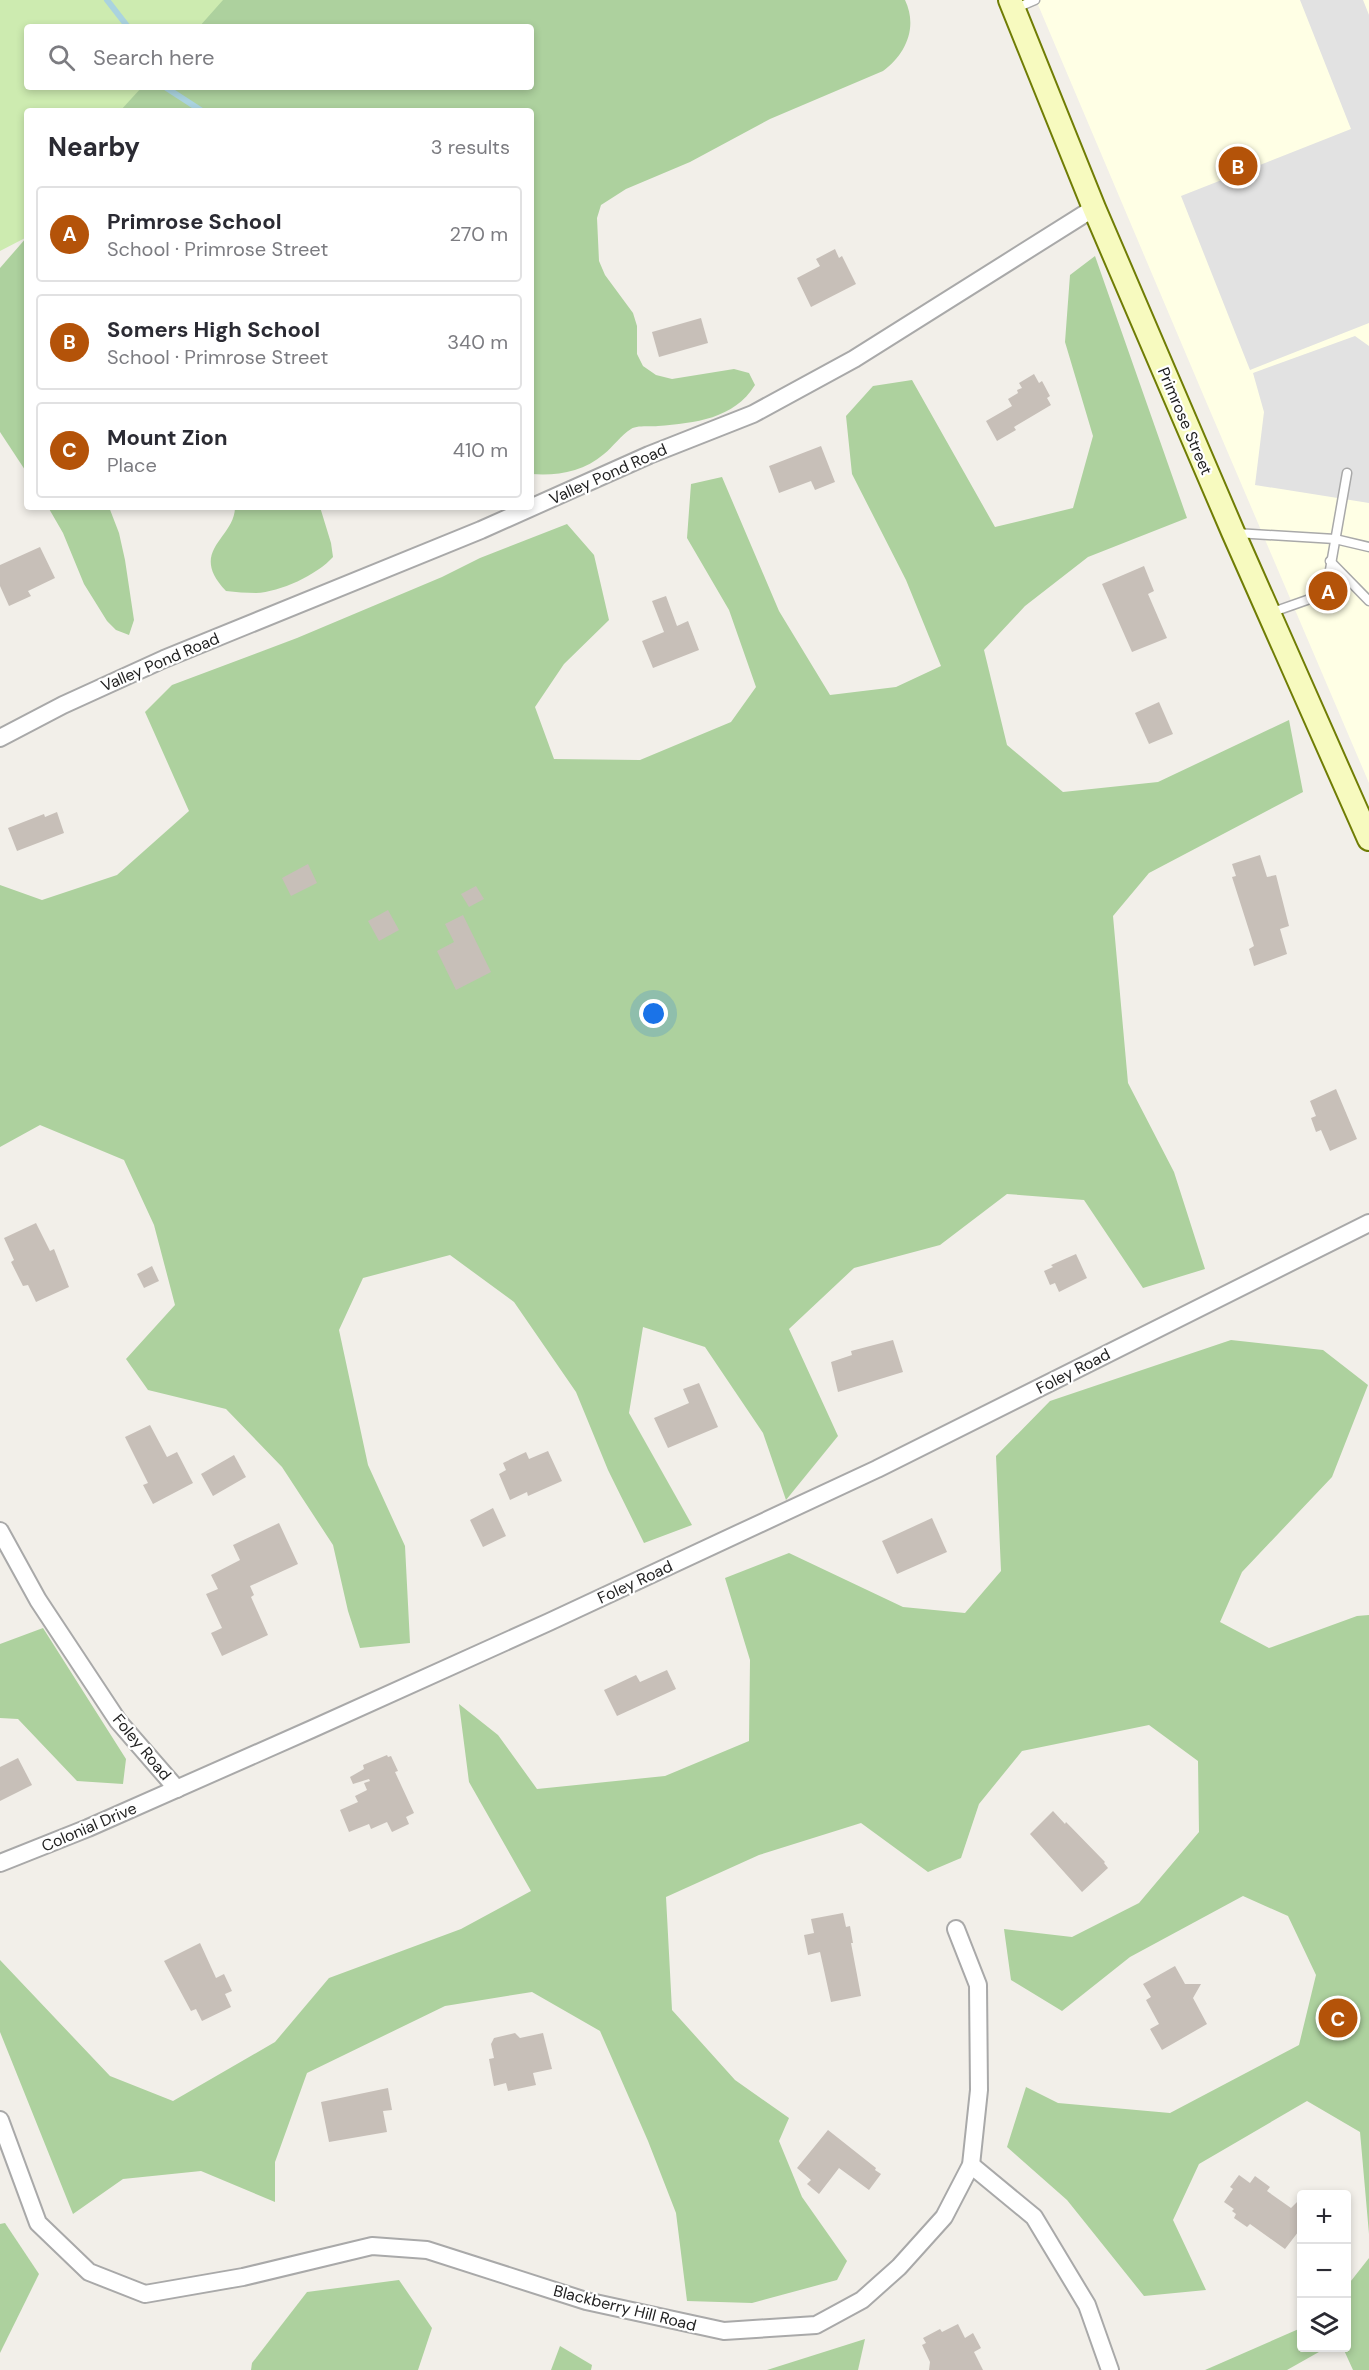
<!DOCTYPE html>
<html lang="en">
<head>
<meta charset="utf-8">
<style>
	body { margin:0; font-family:"DM Sans",sans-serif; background:#f2f2f3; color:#2b2b33 }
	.controls { position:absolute; right:18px; bottom:18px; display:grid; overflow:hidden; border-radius:6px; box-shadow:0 3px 9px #0003 }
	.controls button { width:54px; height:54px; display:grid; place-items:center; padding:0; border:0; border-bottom:2px solid #e1e1e2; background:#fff; color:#2b2b33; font:30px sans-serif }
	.you { position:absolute; left:654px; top:1014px; width:21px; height:21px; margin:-15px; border:4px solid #fff; border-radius:50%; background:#1a73e8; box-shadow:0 0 0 9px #1a73e833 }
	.badge { display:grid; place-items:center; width:39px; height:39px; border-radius:50%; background:#b45309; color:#fff; font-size:20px; font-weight:700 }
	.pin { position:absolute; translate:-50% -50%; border:3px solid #fff; box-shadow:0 2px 6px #0006 }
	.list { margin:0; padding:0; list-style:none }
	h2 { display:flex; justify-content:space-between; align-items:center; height:78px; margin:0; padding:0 24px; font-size:26px }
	h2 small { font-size:20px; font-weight:400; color:#7c7c81 }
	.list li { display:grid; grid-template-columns:39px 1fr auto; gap:18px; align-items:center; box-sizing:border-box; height:96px; margin:0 12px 12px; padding:0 12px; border:2px solid #e1e1e2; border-radius:6px }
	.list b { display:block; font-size:22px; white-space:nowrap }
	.list p { margin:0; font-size:20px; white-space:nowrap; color:#7c7c81 }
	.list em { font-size:20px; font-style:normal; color:#7c7c81 }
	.icon { flex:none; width:33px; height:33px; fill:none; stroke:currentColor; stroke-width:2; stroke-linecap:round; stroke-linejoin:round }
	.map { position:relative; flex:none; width:1369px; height:2370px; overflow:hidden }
	.search { position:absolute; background:#fff; box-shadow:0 3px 9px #0003; left:24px; top:24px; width:510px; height:66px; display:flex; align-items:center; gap:15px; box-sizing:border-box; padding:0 21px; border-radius:6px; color:#7c7c81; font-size:22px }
	.panel { position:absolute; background:#fff; box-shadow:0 3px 9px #0003; left:24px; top:108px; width:510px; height:402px; border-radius:6px }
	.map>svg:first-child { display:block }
	.education { fill:#ffffe5 }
	.grass { fill:#cdebb0 }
	.forest { fill:#add19e }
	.parking { fill:#e2e2e2 }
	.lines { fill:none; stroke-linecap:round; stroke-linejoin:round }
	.stream { stroke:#aad3df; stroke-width:6 }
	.building { fill:#c7bfb8 }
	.lane-casing { stroke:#a9a9a9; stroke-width:11 }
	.street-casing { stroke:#a9a9a9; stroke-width:20 }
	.secondary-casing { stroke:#707d05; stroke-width:26 }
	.lane { stroke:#fff; stroke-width:8 }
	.street { stroke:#fff; stroke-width:16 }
	.secondary { stroke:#f7fabf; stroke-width:22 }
	.labels { text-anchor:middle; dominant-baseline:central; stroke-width:4.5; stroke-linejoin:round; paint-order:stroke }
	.street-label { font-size:16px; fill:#222; stroke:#fff }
</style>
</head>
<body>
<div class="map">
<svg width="1369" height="2370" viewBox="0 0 1369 2370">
	<rect width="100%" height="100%" fill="#f2efe9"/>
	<polygon class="education" points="1036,0 1369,0 1369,783 1205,399"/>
	<polygon class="grass" points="0,0 270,0 239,27 27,27 27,87 172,87 145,111 27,111 27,237 0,251"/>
	<g class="forest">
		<path d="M223,0h682c13,27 1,54 -22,71l-113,48 -80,43 -64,27 -25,16 -4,13 2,43 6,14 28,38 4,13v28l6,12 13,9 16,4 62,-10 15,4 6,12c-21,34 -60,38 -97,41 -8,1 -21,-1 -27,3 -10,6 -18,18 -27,25 -21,18 -47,22 -73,20v-363h-411l22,-24h389v-60h-332z"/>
		<polygon points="27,237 27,473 0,432 0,268"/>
		<polygon points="1095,256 1187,518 1088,557 1025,606 984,650 1007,745 1063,792 1158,782 1289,720 1303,792 1149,873 1113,916 1128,1083 1174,1172 1205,1269 1143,1288 1084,1200 1007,1194 940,1245 854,1268 789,1329 838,1436 786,1500 763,1433 705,1347 643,1327 629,1413 692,1525 644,1543 608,1470 576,1392 514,1302 450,1255 363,1278 339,1330 368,1465 405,1546 410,1643 360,1648 348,1611 333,1545 282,1467 226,1409 148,1390 126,1359 175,1305 154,1225 124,1160 40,1125 0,1147 0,885 42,900 117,875 189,811 145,712 172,685 297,638 442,577 480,558 567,524 594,555 609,620 564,664 535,707 554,759 640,760 731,722 756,687 729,610 687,538 691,484 722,477 779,611 830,695 896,687 941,666 906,580 852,474 846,416 873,386 912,380 995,527 1073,508 1093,436 1065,342 1070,275"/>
		<polygon points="48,507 109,507 119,533 125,560 134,620 129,635 116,630 107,621 84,584 63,533"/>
		<path d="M235,507h85l11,36 2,14c-16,18 -53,35 -77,36 -10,0 -20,-1 -30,-2 -39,-41 9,-52 9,-84z"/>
		<polygon points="1231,1340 1323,1350 1368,1385 1332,1477 1242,1572 1220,1622 1269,1648 1357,1616 1369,1615 1369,2234 1360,2132 1307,2101 1199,2164 1173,2220 1206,2290 1144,2296 1067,2200 1007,2147 1026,2087 1058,2103 1170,2113 1299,2045 1316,1975 1288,1916 1243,1896 1130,1957 1062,2011 1011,1980 1004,1929 1072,1937 1139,1903 1199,1832 1198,1761 1149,1725 1022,1751 979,1804 961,1858 928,1872 861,1823 759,1855 666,1897 672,2010 735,2080 789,2118 779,2141 802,2197 847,2261 837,2280 752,2303 687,2301 676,2213 648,2141 600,2031 532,1992 445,2006 307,2073 275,2162 275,2202 201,2171 123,2179 73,2214 0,2032 0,1960 110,2076 173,2101 275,2042 329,1978 461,1929 531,1891 469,1782 459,1704 498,1735 537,1789 665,1776 749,1741 750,1660 725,1578 789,1553 903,1607 965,1613 1001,1571 996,1456 1050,1401"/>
		<polygon points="43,1628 126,1759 123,1784 77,1781 18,1719 0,1718 0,1644"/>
		<polygon points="5,2223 39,2274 0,2353 0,2224"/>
		<polygon points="1369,2258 1369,2370 1353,2370 1343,2348 1346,2348 1347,2286"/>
		<polygon points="399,2280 432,2328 418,2370 251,2370 252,2363 307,2292"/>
		<polygon points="1301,2328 1302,2348 1326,2348 1287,2370 1205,2370"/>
		<polygon points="865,2339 858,2370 767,2370"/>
		<polygon points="560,2346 592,2365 591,2370 551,2370"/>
	</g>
	<g class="parking">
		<polygon points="1300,0 1363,0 1369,15 1369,323 1250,370 1181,196 1351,129"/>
		<polygon points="1355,336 1369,346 1369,503 1255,485 1264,412 1253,373"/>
	</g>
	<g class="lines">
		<g class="stream">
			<polyline points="107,0 128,27"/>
			<polyline points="165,87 202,111"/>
		</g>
	</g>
	<g class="building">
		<polygon points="835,249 839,258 842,256 856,284 811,307 797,278 820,266 816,259"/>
		<polygon points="701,318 708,343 659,357 652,332"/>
		<polygon points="1034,374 1039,383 1042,381 1050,396 1047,398 1051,405 1014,427 1016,430 997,441 986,421 1012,406 1008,399 1018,393 1017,390 1022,388 1019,383"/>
		<polygon points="821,446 835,482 815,490 811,481 779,493 769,466"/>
		<polygon points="40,547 55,578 28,591 31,596 9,606 0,586 0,565"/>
		<polygon points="1144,566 1154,591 1148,594 1167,638 1132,652 1102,584"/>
		<polygon points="666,596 677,626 688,621 699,650 653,668 642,641 664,632 652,601"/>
		<polygon points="1159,702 1173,734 1149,744 1135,713"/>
		<polygon points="57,812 64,833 17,851 8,828 44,814 45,817"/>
		<polygon points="1260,855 1267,877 1276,875 1289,926 1280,929 1287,954 1254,966 1249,949 1254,946 1232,877 1236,876 1232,864"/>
		<polygon points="308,864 317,883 291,896 282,878"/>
		<polygon points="476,886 484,899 469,907 461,894"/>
		<polygon points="388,910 399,930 379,941 368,921"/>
		<polygon points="463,915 491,972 456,990 437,951 454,942 445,924"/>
		<polygon points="1336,1089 1357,1139 1330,1151 1321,1130 1316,1132 1311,1118 1316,1116 1310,1101"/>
		<polygon points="36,1223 50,1251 54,1249 69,1287 36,1302 28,1285 23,1286 11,1262 14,1260 4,1238"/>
		<polygon points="1076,1254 1087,1278 1059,1292 1055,1283 1050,1285 1044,1271 1053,1267 1051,1265"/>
		<polygon points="152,1266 159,1281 144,1288 137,1274"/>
		<polygon points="893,1340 903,1372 838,1392 831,1362 852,1355 851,1351"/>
		<polygon points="699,1383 718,1427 668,1448 654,1418 689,1403 683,1389"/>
		<polygon points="150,1425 167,1457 177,1452 193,1483 153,1504 143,1485 148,1483 125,1437"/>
		<polygon points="548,1451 562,1481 528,1496 527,1492 510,1500 499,1474 506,1470 503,1463 526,1452 529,1459"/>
		<polygon points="234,1455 246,1477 213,1496 201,1474"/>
		<polygon points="493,1508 506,1536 483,1547 470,1520"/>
		<polygon points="932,1518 947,1552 897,1574 882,1541"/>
		<polygon points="279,1523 298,1564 250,1586 254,1595 251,1597 268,1635 222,1656 211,1633 222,1628 206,1594 218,1589 211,1575 240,1560 233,1545"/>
		<polygon points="667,1670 676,1689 617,1716 604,1690 636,1675 640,1682"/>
		<polygon points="387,1755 388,1757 391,1756 398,1771 395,1772 414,1813 406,1817 409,1824 392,1832 387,1822 371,1829 369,1824 349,1832 340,1810 358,1802 355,1796 367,1790 364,1783 370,1781 369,1779 353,1784 350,1777 364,1769 363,1765"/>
		<polygon points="18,1758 32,1785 0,1801 0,1767"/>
		<polygon points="1053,1811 1065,1824 1066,1822 1105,1862 1104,1863 1108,1868 1082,1892 1030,1834"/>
		<polygon points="843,1913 846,1927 850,1926 853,1943 851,1943 861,1996 831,2002 820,1952 808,1955 804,1935 814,1933 811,1919"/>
		<polygon points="200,1943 216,1978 224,1974 232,1991 225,1994 231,2007 202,2021 196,2009 191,2011 164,1961"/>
		<polygon points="1175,1966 1185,1984 1201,1984 1193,1998 1207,2024 1162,2050 1150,2029 1159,2024 1146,2000 1151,1997 1143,1984"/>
		<polygon points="515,2033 520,2038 543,2033 552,2069 533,2073 536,2085 508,2091 506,2083 494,2086 489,2059 494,2058 491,2044 494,2038"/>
		<polygon points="388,2088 392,2110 383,2111 387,2132 329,2142 321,2102"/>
		<polygon points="828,2130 876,2168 875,2170 881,2174 869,2190 839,2168 819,2194 807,2184 811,2180 797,2168"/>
		<polygon points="1239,2175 1250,2183 1255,2176 1270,2187 1267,2191 1291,2208 1302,2197 1302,2227 1285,2249 1250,2224 1247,2227 1234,2218 1236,2214 1232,2211 1234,2209 1224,2202 1233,2189 1230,2187"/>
		<polygon points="958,2324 965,2338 973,2333 981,2348 974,2352 983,2370 929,2370 930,2362 922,2345 926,2343 923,2338 940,2329 942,2332"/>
	</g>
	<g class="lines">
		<g class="lane-casing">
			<g id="lane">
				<polyline points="1014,9 1035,0"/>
				<polyline points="1236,533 1335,539 1369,547"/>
				<polyline points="1330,561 1369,601"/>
				<polyline points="1270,613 1307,600 1327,587 1347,473"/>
			</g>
		</g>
		<g class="street-casing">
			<g id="street">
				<polyline points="0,738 63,705 164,659 481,530 649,455 753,414 854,359 1094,208"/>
				<polyline points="0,1531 38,1600 118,1721 177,1789"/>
				<polyline points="0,1863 88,1828 312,1729 549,1622 877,1469 1369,1223"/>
				<polyline points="0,2120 38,2223 89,2272 145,2294 243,2277 372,2246 427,2250 586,2301 724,2331 816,2325 862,2300 899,2267 944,2217 971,2165 979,2090 978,1985 956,1929"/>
				<polyline points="971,2165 1034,2217 1087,2305 1110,2370"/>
			</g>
		</g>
		<g class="secondary-casing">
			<polyline id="secondary" points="1010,0 1094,208 1233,532 1369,839"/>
		</g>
		<use href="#lane" class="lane"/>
		<use href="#street" class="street"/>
		<use href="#secondary" class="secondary"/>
	</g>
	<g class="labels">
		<g class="street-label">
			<text transform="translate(1185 421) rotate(67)">Primrose Street</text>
			<text transform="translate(608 474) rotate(-24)">Valley Pond Road</text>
			<text transform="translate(160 662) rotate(-23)">Valley Pond Road</text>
			<text transform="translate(1073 1371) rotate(-27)">Foley Road</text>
			<text transform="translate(635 1582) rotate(-25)">Foley Road</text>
			<text transform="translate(142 1747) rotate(50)">Foley Road</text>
			<text transform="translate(89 1827) rotate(-23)">Colonial Drive</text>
			<text transform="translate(625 2308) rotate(14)">Blackberry Hill Road</text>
		</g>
	</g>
</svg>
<div class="controls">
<button>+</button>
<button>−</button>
<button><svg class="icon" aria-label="layers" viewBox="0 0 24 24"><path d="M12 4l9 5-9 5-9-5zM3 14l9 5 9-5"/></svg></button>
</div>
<div class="you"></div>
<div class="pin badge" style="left:1328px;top:591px">A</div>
<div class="pin badge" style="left:1238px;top:166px">B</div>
<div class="pin badge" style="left:1338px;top:2018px">C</div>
<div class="search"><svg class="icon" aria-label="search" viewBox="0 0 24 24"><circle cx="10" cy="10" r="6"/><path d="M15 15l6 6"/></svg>Search here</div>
<section class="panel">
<h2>Nearby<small>3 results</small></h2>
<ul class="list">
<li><span class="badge">A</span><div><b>Primrose School</b><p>School · Primrose Street</p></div><em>270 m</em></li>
<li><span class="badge">B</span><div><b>Somers High School</b><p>School · Primrose Street</p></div><em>340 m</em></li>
<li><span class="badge">C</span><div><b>Mount Zion</b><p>Place</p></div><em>410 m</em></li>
</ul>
</section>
</div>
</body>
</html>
